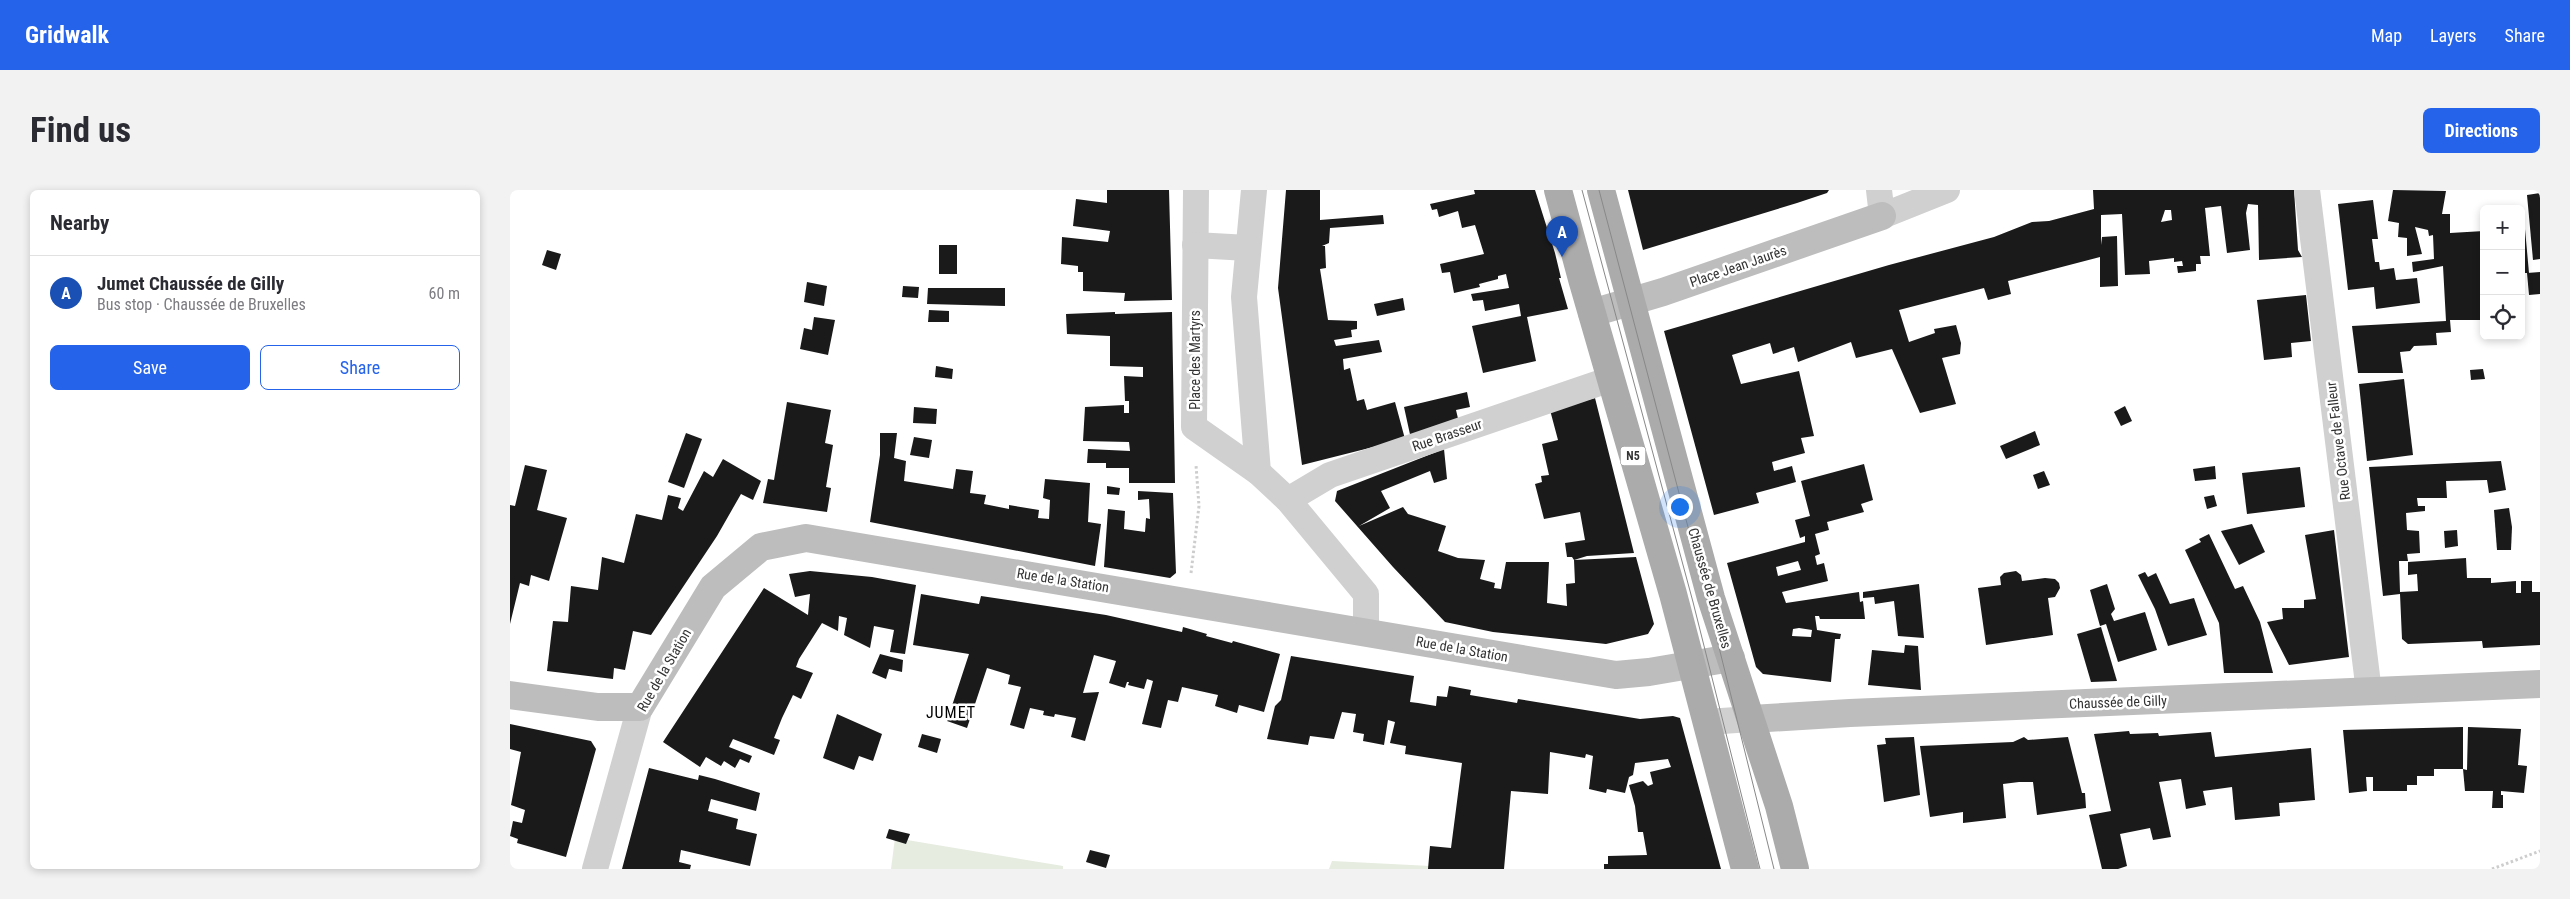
<!DOCTYPE html>
<html lang="en">
<head>
<meta charset="utf-8">
<style>
	body { margin:0; font-family:"Roboto Condensed",sans-serif; background:#f2f2f3; color:#2b2b33 }
	.controls { position:absolute; right:15px; top:15px; display:grid; overflow:hidden; border-radius:8px; box-shadow:0 2px 8px #0003 }
	.controls button { width:45px; height:45px; display:grid; place-items:center; padding:0; border:0; border-bottom:1px solid #e1e1e2; background:#fff; color:#2b2b33; font:25px sans-serif }
	.you { position:absolute; left:1169px; top:316px; width:18px; height:18px; margin:-12px; border:4px solid #fff; border-radius:50%; background:#1a73e8; box-shadow:0 0 0 8px #1a73e833 }
	.badge { display:grid; place-items:center; width:32px; height:32px; border-radius:50%; background:#2563eb; color:#fff; font-size:16px; font-weight:700 }
	.pin { position:absolute; translate:-50% -41px; filter:drop-shadow(0 1px 2px #0008) }
	.pin::after { content:''; position:absolute; top:26px; width:18px; height:15px; background:inherit; clip-path:polygon(0 0,100% 0,50% 100%) }
	.list { margin:0; padding:0; list-style:none }
	h2 { display:flex; justify-content:space-between; align-items:center; height:65px; margin:0; padding:0 20px; font-size:21px }
	h2 small { font-size:16px; font-weight:400; color:#7c7c81 }
	.list li { display:grid; grid-template-columns:32px 1fr auto; gap:15px; align-items:center; box-sizing:border-box; height:75px; padding:0 20px; border-top:1px solid #e1e1e2 }
	.list b { display:block; font-size:19px; white-space:nowrap }
	.list p { margin:0; font-size:16px; white-space:nowrap; color:#7c7c81 }
	.list em { font-size:16px; font-style:normal; color:#7c7c81 }
	.actions { display:flex; gap:10px; padding:15px 20px }
	.actions a { flex:1; padding:11px 0; border:1px solid #2563eb; border-radius:8px; text-align:center; font-size:18px; color:#2563eb }
	.actions .main { background:#2563eb; color:#fff }
	.icon { flex:none; width:28px; height:28px; fill:none; stroke:currentColor; stroke-width:2; stroke-linecap:round; stroke-linejoin:round }
	.map { position:relative; flex:none; width:2030px; height:679px; overflow:hidden; border-radius:8px }
	header { display:flex; align-items:center; gap:30px; box-sizing:border-box; height:70px; padding:0 25px; background:#2563eb; color:#fff }
	header strong { font-size:24px }
	nav { display:flex; gap:28px; margin-inline-start:auto; font-size:18px }
	.intro { display:flex; align-items:center; justify-content:space-between; box-sizing:border-box; height:120px; padding:0 30px }
	h1 { margin:0; font-size:35px }
	.button { padding:12px 22px; border-radius:8px; background:#2563eb; color:#fff; font-size:18px; font-weight:700 }
	main { display:flex; gap:30px; padding:0 30px }
	aside { flex:1; background:#fff; border-radius:8px; box-shadow:0 2px 8px #0003 }
	.map>svg:first-child { display:block }
	.green { fill:#e6ecdf }
	.building { fill:#1a1a1a; fill-rule:evenodd }
	.lines { fill:none; stroke-linecap:round; stroke-linejoin:round }
	.path { stroke:#cdcdcd; stroke-width:3; stroke-dasharray:2.5 2.5; stroke-linecap:butt }
	.street { stroke:#d0d0d0; stroke-width:26 }
	.secondary { stroke:#bdbdbd; stroke-width:28 }
	.primary { stroke:#ababab; stroke-width:28 }
	.tram { stroke:#888; stroke-width:1 }
	.labels { text-anchor:middle; dominant-baseline:central; stroke-width:5; stroke-linejoin:round; paint-order:stroke }
	.shield { fill:#fff; stroke:#707070; stroke-width:1 }
	.shield-label { font-size:12px; font-weight:bold; fill:#333 }
	.street-label { font-size:14px; fill:#333; stroke:#fff }
	.quarter-label { font-size:16px; letter-spacing:1px; fill:#000; stroke:#fff }
</style>
</head>
<body>
<header>
<strong>Gridwalk</strong>
<nav><a>Map</a><a>Layers</a><a>Share</a></nav>
</header>
<div class="intro"><h1>Find us</h1><a class="button">Directions</a></div>
<main>
<aside>
<h2>Nearby<small></small></h2>
<ul class="list">
<li><span class="badge" style="background:#1a4fb4">A</span><div><b>Jumet Chaussée de Gilly</b><p>Bus stop · Chaussée de Bruxelles</p></div><em>60 m</em></li>
</ul>
<div class="actions"><a class="main">Save</a><a>Share</a></div>
</aside>
<div class="map">
<svg width="2030" height="679" viewBox="0 0 2030 679">
	<rect width="100%" height="100%" fill="#fff"/>
	<g class="green">
		<polygon points="385,648 553,676 553,679 381,679"/>
		<polygon points="822,671 940,677 940,679 819,679"/>
	</g>
	<g class="building">
		<polygon points="597,0 659,0 662,110 614,111 615,103 573,101 573,82 568,82 568,76 551,74 552,47 598,52 600,41 563,36 566,9 597,13"/>
		<polygon points="776,0 810,0 810,30 873,25 874,34 820,38 819,53 812,56 815,56 816,78 810,79 818,130 847,131 847,139 841,140 842,147 824,150 826,156 869,150 872,162 833,169 834,180 840,178 847,211 854,209 857,220 885,212 895,249 792,275 768,98"/>
		<polygon points="964,0 1025,0 1045,63 1051,88 1049,88 1058,119 1017,127 1026,171 973,183 962,136 1011,126 1009,114 975,121 973,110 963,111 961,104 999,98 996,84 988,86 988,89 969,94 970,97 944,103 940,82 932,83 930,74 974,64 965,35 952,38 948,21 929,27 927,19 922,20 920,14 965,4"/>
		<polygon points="1118,0 1319,0 1317,3 1287,13 1133,60"/>
		<path d="M1583,0h201l4,60 4,7 -43,3 -1,-55 -10,-1 -2,9 4,37 -23,3 -6,-47 -16,2 5,48h-10l1,8h-5v7l-18,2 -1,-7h6l-1,-5 -8,1v-4l-25,3 1,13 -25,1 -3,-61 -21,1v30l1,-8 15,-1 1,50 -18,1v-30l-92,24 3,13 -23,6 -4,-12 -85,22 10,32 26,-9 -1,-4 22,-4 5,18 -1,11 -18,4 14,46 -36,9 -28,-64 -36,9 -5,-16 -53,20 -4,-15 -21,7 -3,-11 -38,12 9,29 58,-13 15,65 -13,2 4,15 -33,9 2,9 18,-5 4,16 -40,11 3,10 -45,12 -50,-184 225,-66 105,-28 38,-15 17,-1 45,-12zM1655,20h6l1,10 -11,2z"/>
		<polygon points="1883,0 1936,1 1932,24 1940,24 1940,43 1974,41 1974,130 1940,130 1941,142 1926,143 1927,155 1904,156 1900,161 1890,162 1893,183 1848,183 1842,136 1936,131 1933,76 1903,82 1902,72 1924,69 1923,45 1919,46 1918,40 1905,37 1912,64 1897,66 1897,48 1888,47 1889,33 1878,31"/>
		<polygon points="2030,3 2030,69 2023,70 2017,5"/>
		<polygon points="1863,10 1868,49 1862,49 1865,72 1869,72 1870,80 1884,78 1886,90 1907,88 1910,113 1866,119 1864,97 1838,100 1828,14"/>
		<polygon points="2011,39 2015,39 2019,83 2011,83"/>
		<rect x="429" y="55" width="18" height="29"/>
		<polygon points="37,60 51,64 46,80 32,75"/>
		<polygon points="2030,82 2030,104 2019,105 2017,83"/>
		<polygon points="297,92 317,96 314,116 294,112"/>
		<polygon points="393,96 409,97 408,108 392,107"/>
		<polygon points="418,98 495,98 495,116 417,114"/>
		<polygon points="1796,105 1801,151 1781,153 1782,167 1754,170 1747,110"/>
		<polygon points="893,108 895,120 867,126 864,114"/>
		<polygon points="419,120 439,121 439,132 418,132"/>
		<polygon points="605,122 605,124 662,122 665,293 619,293 619,278 596,278 596,273 577,273 578,259 620,261 619,252 573,251 575,217 614,215 614,223 619,223 619,211 615,211 614,186 633,187 633,177 600,176 600,146 557,144 556,124"/>
		<polygon points="304,127 325,130 318,165 290,159 294,138 302,140"/>
		<polygon points="426,176 443,179 442,189 425,187"/>
		<polygon points="1973,179 1975,189 1961,190 1960,180"/>
		<polygon points="1894,189 1903,265 1857,271 1849,194"/>
		<polygon points="957,202 960,217 946,220 950,237 901,249 894,217"/>
		<polygon points="1085,208 1124,363 1077,366 1064,370 1126,367 1144,434 1138,444 1096,454 983,442 935,432 883,377 825,311 827,301 934,259 937,289 924,293 920,281 871,301 880,318 849,336 893,317 898,324 936,336 928,361 948,368 975,370 970,389 985,393 984,398 991,399 996,372 1039,372 1037,413 1057,416 1056,394 1065,393 1064,370 1062,367 1057,367 1055,353 1075,350 1070,322 1034,329 1025,294 1032,292 1031,286 1039,285 1032,254 1048,250 1040,220"/>
		<polygon points="277,212 321,220 315,253 323,255 316,297 321,298 317,322 253,313 258,289 264,290"/>
		<polygon points="1615,216 1622,231 1611,236 1604,222"/>
		<polygon points="404,217 427,219 426,234 403,233"/>
		<polygon points="1525,241 1530,255 1496,269 1490,256"/>
		<polygon points="176,243 192,249 174,298 158,292"/>
		<polygon points="370,243 387,243 384,268 396,271 394,291 443,299 446,279 463,281 460,303 476,305 474,314 499,319 499,315 529,320 528,328 539,329 540,310 533,308 535,289 580,293 578,332 591,334 585,376 360,332 370,265"/>
		<polygon points="404,247 422,250 419,268 400,265"/>
		<polygon points="213,269 251,291 243,310 231,304 207,346 141,445 123,441 115,480 104,478 103,489 37,481 43,431 58,432 61,396 88,400 92,367 114,373 126,324 152,330 158,305 171,308 168,318 173,321 194,281 203,287"/>
		<polygon points="1991,271 1996,300 1979,303 1977,290 1936,291 1937,308 1907,308 1908,316 1915,316 1915,321 1896,323 1897,340 1909,341 1910,363 1897,364 1898,371 1889,371 1890,402 1908,401 1907,384 1898,385 1898,372 1956,368 1957,388 1981,388 1981,393 2006,391 2006,403 2011,403 2011,391 2022,391 2022,402 2030,402 2030,455 1973,458 1972,451 1898,454 1892,449 1890,404 1873,406 1859,277"/>
		<path d="M1354,274l9,36 -12,4 3,8 -37,10 2,8 -14,4 5,20 -5,2 2,9 7,-2 4,18 -46,11 4,11 73,-11 1,10 3,-1 2,18h-45l-1,-3h-4l2,14 24,4 -1,5h-5l-4,43 -68,-8 -7,-7 -29,-104 78,-21v-6l-5,2 -5,-18 15,-4 -9,-35zM1288,371l3,9 -23,6 -2,-9zM1289,438l13,2 -1,7 -19,-1 1,-7z"/>
		<polygon points="15,275 37,280 27,320 57,328 39,391 21,385 19,396 10,393 0,434 0,315 5,316"/>
		<polygon points="1705,276 1706,289 1685,291 1683,279"/>
		<polygon points="1790,277 1795,317 1737,324 1732,283"/>
		<polygon points="1534,281 1540,295 1528,299 1523,285"/>
		<polygon points="597,296 610,298 609,305 597,304"/>
		<polygon points="628,301 663,303 666,383 660,388 594,377 598,319 615,321 614,339 635,342 636,328 640,329 639,309 628,310"/>
		<polygon points="1704,305 1707,316 1697,319 1694,307"/>
		<polygon points="1999,318 2002,337 2001,360 1987,360 1984,320"/>
		<polygon points="1742,334 1755,362 1729,375 1711,341"/>
		<polygon points="1824,340 1839,467 1779,475 1757,432 1773,429 1772,418 1794,418 1794,410 1806,409 1795,345"/>
		<polygon points="1947,340 1948,356 1935,358 1934,341"/>
		<polygon points="1699,344 1725,399 1733,396 1750,432 1763,483 1714,483 1709,433 1675,360 1691,352 1689,349"/>
		<polygon points="300,381 362,387 406,395 395,464 380,462 384,440 364,436 360,458 334,445 337,428 329,426 328,441 312,433 289,469 286,477 303,483 291,509 283,505 272,528 264,548 270,550 264,565 223,549 219,557 242,566 239,573 230,569 225,578 214,571 211,576 196,567 190,577 153,552 254,398 298,425 300,404 285,407 279,384"/>
		<polygon points="1506,381 1511,385 1512,391 1535,388 1545,389 1549,393 1550,398 1545,407 1538,408 1543,445 1476,455 1468,398 1491,395 1490,387 1494,383"/>
		<polygon points="1635,382 1638,387 1646,383 1660,414 1684,408 1697,445 1658,456 1645,419 1628,385"/>
		<polygon points="1409,394 1414,448 1388,446 1384,411 1365,414 1364,407 1353,408 1353,402"/>
		<polygon points="1597,394 1605,419 1601,424 1604,431 1635,422 1647,460 1608,472 1596,434 1590,436 1580,400"/>
		<polygon points="411,404 469,414 471,406 596,425 672,442 673,437 697,444 696,446 722,453 723,451 770,464 754,522 729,515 727,523 705,516 708,505 672,497 668,512 658,510 651,538 632,534 643,491 637,489 634,499 618,495 619,492 617,492 615,498 599,493 606,471 584,465 573,503 589,502 575,551 561,547 566,528 545,524 544,527 533,525 534,521 520,518 514,539 500,535 511,497 498,494 500,485 477,478 457,538 437,531 459,464 403,455"/>
		<polygon points="1591,437 1607,491 1581,492 1567,444"/>
		<polygon points="1395,455 1408,456 1411,500 1358,495 1362,460 1394,463"/>
		<polygon points="370,464 393,470 392,482 379,479 376,489 362,483"/>
		<polygon points="781,466 904,486 900,512 908,513 926,516 927,506 937,507 939,496 961,500 960,505 1007,513 1008,509 1130,529 1163,526 1170,528 1211,679 1094,679 1094,674 1098,674 1098,666 1137,665 1133,642 1128,642 1125,616 1119,595 1133,591 1138,596 1143,594 1140,582 1161,577 1158,569 1125,573 1123,585 1119,587 1115,603 1097,599 1096,603 1079,599 1083,566 1076,564 1075,568 1040,562 1038,604 1001,601 994,679 918,679 920,656 941,658 952,573 895,564 896,556 880,553 885,532 878,530 874,555 853,551 854,544 843,542 846,524 832,522 824,549 800,546 798,555 757,549 765,516 771,510"/>
		<polygon points="327,524 372,544 363,571 349,566 344,580 313,568"/>
		<polygon points="0,534 81,551 86,559 56,667 7,653 8,649 0,646 3,631 12,633 15,620 1,615 11,562 0,559"/>
		<polygon points="1953,537 1953,579 1957,580 1958,537 2011,539 2008,575 2017,576 2014,603 1991,601 1991,605 1993,605 1993,618 1982,618 1983,601 1955,601 1953,579 1924,579 1924,586 1907,586 1907,595 1897,595 1897,601 1863,601 1863,587 1856,587 1857,601 1839,603 1833,540"/>
		<polygon points="1619,541 1620,544 1648,543 1649,546 1701,542 1705,567 1801,558 1805,610 1769,613 1770,626 1725,630 1722,597 1693,601 1696,615 1676,619 1671,589 1649,592 1661,647 1643,650 1640,638 1610,644 1617,676 1608,679 1592,679 1579,625 1601,621 1584,544"/>
		<polygon points="412,544 431,549 427,563 408,557"/>
		<polygon points="1404,547 1410,605 1374,612 1367,555 1376,554 1375,548"/>
		<polygon points="1514,547 1518,550 1558,547 1572,603 1575,603 1576,618 1527,625 1523,592 1509,592 1493,594 1496,628 1453,633 1453,622 1420,627 1410,556 1503,552"/>
		<polygon points="139,578 188,590 189,585 205,589 250,603 246,621 201,609 198,621 228,629 226,639 247,644 240,676 171,660 169,672 181,675 180,679 112,679"/>
		<polygon points="379,639 400,644 396,654 376,648"/>
		<polygon points="580,660 600,665 596,678 576,672"/>
	</g>
	<g class="lines">
		<g class="path">
			<polyline points="681,383 689,316 686,275"/>
			<polyline points="1982,679 2030,661"/>
		</g>
		<g class="street">
			<polyline points="686,0 684,237 748,282"/>
			<polyline points="744,0 734,107 748,282 778,310 856,404 856,443"/>
			<polyline points="1369,0 1372,26 1437,0"/>
			<polyline points="1797,0 1859,502"/>
			<polyline points="685,55 738,58"/>
			<polyline points="778,310 820,285 1101,189"/>
			<polyline points="1197,532 1241,529"/>
			<polyline points="85,679 130,517"/>
		</g>
		<g class="secondary">
			<polyline points="1082,123 1153,102 1372,26"/>
			<polyline points="0,505 88,517 130,517 203,397 251,357 296,348 1106,485 1139,482 1221,468"/>
			<polyline points="1241,529 1340,523 2030,494"/>
		</g>
		<g class="primary">
			<polyline points="1048,0 1072,89 1163,404 1235,679"/>
			<polyline points="1091,0 1201,408 1269,616 1285,679"/>
		</g>
		<g class="tram">
			<polyline points="1072,0 1183,412 1250,679"/>
			<polyline points="1089,0 1197,409 1264,679"/>
		</g>
	</g>
	<g class="labels">
		<rect class="shield" x="1110.5" y="256.5" width="25" height="19" rx="4"/>
		<g class="shield-label">
			<text x="1123" y="266">N5</text>
		</g>
		<g class="street-label">
			<text transform="translate(1228 76) rotate(-19)">Place Jean Jaurès</text>
			<text transform="translate(685 170) rotate(-90)">Place des Martyrs</text>
			<text transform="translate(937 245) rotate(-19)">Rue Brasseur</text>
			<text transform="translate(1828 251) rotate(-97)">Rue Octave de Falleur</text>
			<text transform="translate(553 390) rotate(9)">Rue de la Station</text>
			<text transform="translate(1200 398) rotate(74)">Chaussée de Bruxelles</text>
			<text transform="translate(952 459) rotate(10)">Rue de la Station</text>
			<text transform="translate(154 480) rotate(-60)">Rue de la Station</text>
			<text transform="translate(1608 512) rotate(-2)">Chaussée de Gilly</text>
		</g>
		<g class="quarter-label">
			<text x="441" y="522">JUMET</text>
		</g>
	</g>
</svg>
<div class="controls">
<button>+</button>
<button>−</button>
<button><svg class="icon" aria-label="locate" viewBox="0 0 24 24"><circle cx="12" cy="12" r="6"/><path d="M12 2v4M12 18v4M2 12h4M18 12h4"/></svg></button>
</div>
<div class="you"></div>
<div class="pin badge" style="left:1052px;top:67px;background:#1a4fb4">A</div>
</div>
</main>
</body>
</html>
